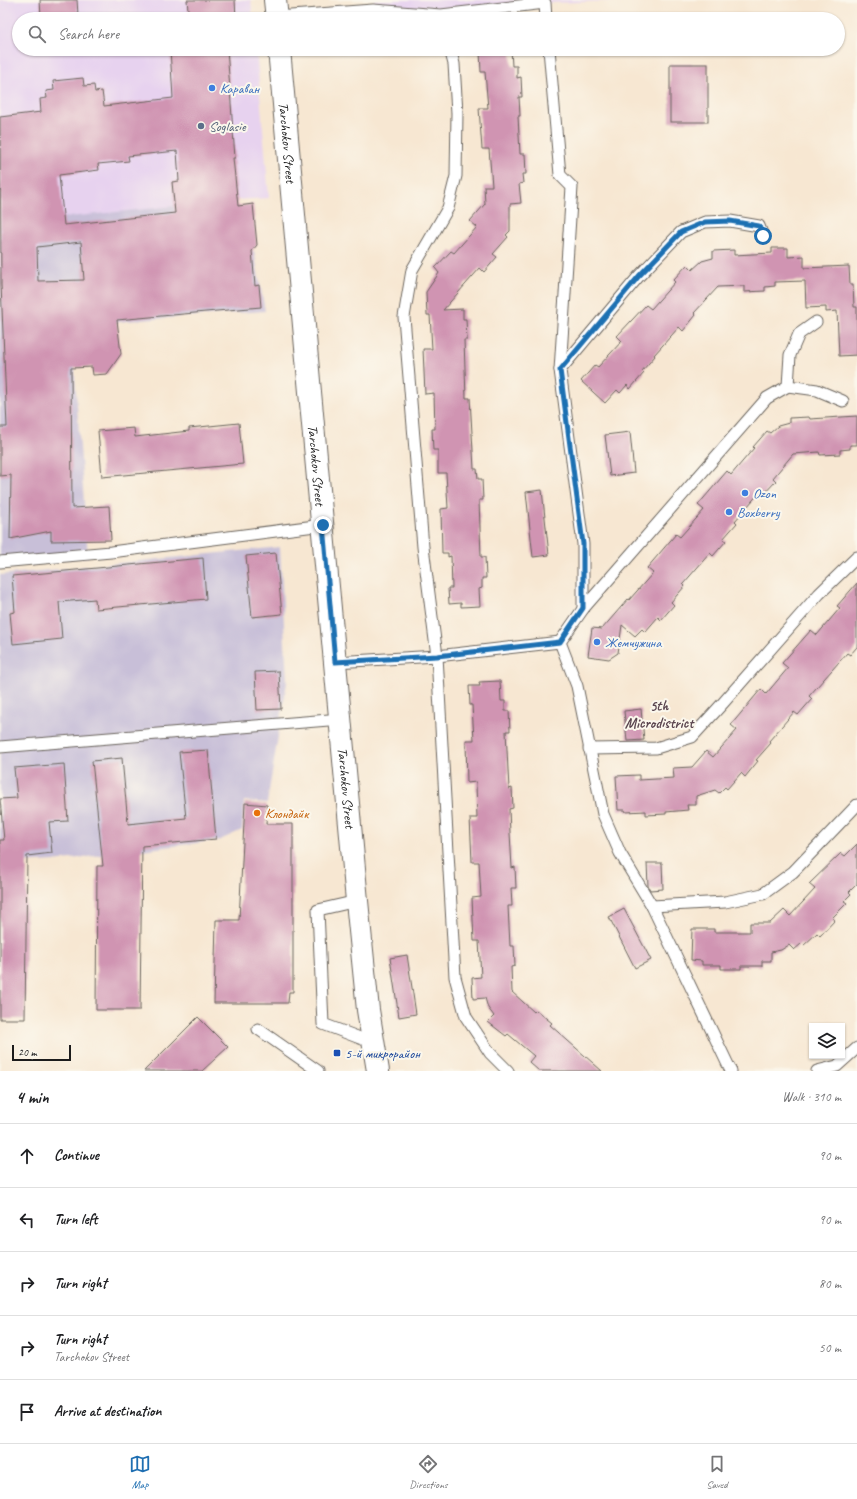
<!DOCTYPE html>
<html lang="en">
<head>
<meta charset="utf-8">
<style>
	body { margin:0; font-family:Caveat,sans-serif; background:#f2f2f2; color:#202124 }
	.controls { position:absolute; right:12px; bottom:12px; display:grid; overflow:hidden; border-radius:0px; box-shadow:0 1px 3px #0004 }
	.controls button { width:36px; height:36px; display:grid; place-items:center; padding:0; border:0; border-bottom:1px solid #e0e0e0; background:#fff; color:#202124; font:20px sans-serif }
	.scale { position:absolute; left:12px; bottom:10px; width:59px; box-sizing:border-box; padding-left:4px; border:2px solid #1c1c1c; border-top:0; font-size:11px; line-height:14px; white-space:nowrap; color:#1c1c1c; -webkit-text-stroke:3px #fbf7ec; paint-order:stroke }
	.stop { position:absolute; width:12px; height:12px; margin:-9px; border:3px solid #1f6fb2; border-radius:50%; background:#fff }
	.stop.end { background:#1f6fb2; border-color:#fff; box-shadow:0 1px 4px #0008 }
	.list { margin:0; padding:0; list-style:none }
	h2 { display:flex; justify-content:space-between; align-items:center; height:52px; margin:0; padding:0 16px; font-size:17px }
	h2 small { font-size:13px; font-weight:400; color:#757577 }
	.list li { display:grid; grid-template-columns:26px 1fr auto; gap:12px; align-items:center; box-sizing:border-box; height:64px; padding:0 16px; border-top:1px solid #e0e0e0 }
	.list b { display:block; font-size:15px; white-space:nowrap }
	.list p { margin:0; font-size:13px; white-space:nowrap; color:#757577 }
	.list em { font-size:13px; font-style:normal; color:#757577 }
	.icon { flex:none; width:22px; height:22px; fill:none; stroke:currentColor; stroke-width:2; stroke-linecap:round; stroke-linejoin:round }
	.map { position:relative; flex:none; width:857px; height:1071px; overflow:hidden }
	.search { position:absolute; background:#fff; box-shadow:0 1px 3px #0004; left:12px; right:12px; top:12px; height:44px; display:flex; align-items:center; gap:10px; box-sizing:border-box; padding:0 14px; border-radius:22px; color:#757577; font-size:15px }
	.sheet { height:372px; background:#fff }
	nav { display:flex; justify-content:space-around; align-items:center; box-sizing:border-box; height:56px; border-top:1px solid #e0e0e0; background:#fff; font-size:11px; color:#757577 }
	nav a { display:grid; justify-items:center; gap:2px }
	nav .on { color:#1f6fb2 }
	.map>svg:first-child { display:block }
	.built { fill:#e7d2ef }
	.industrial { fill:#c8bfd8 }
	.building { fill:#d094b2; fill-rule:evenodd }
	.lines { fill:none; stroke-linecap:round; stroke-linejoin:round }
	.lane-casing { stroke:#69635c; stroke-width:13 }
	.secondary-casing { stroke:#69635c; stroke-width:24 }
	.lane { stroke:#fff; stroke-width:11 }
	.secondary { stroke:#fff; stroke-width:22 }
	.route { stroke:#1f6fb2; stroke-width:5 }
	.shop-dot { fill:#3f7fe0; stroke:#fbf7ec; stroke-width:1.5 }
	.service-dot { fill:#5c6f8a; stroke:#fbf7ec; stroke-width:1.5 }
	.food-dot { fill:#e8710a; stroke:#fbf7ec; stroke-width:1.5 }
	.transit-dot { fill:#1a4fb4; stroke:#fbf7ec; stroke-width:1.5 }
	.labels { text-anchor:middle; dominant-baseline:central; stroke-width:4; stroke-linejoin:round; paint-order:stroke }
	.shop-label { font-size:14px; fill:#366cbe; stroke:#fbf7ec; text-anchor:start }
	.service-label { font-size:14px; fill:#4e5e75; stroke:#fbf7ec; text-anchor:start }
	.street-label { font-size:14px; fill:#1c1c1c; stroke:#fbf7ec }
	.food-label { font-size:14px; fill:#c56008; stroke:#fbf7ec; text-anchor:start }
	.transit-label { font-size:14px; fill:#164399; stroke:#fbf7ec; text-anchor:start }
	.neighbourhood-label { font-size:15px; font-weight:bold; fill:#5b4650; stroke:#fbf7ec }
</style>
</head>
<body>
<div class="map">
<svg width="857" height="1071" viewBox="0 0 857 1071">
	<rect width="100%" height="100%" fill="#fbf7ec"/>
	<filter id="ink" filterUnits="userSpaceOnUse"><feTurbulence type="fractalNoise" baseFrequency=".025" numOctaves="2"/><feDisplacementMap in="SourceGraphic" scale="8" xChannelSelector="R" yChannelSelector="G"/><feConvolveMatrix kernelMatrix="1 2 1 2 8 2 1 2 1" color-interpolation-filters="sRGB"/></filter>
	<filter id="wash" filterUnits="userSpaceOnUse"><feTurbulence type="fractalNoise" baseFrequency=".012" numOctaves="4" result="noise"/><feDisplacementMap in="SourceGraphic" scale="16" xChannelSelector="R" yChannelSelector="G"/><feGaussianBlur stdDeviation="0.9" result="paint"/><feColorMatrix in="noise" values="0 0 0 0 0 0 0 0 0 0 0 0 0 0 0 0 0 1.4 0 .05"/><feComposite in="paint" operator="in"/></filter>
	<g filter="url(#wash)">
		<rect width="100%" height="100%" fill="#f7e7d2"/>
		<g class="built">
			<polygon points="0,0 251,0 253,19 19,19 19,49 256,49 269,198 234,200 39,233 39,271 0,274"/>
			<polygon points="374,0 612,0 612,1 545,3 441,15 373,10"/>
		</g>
		<g class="industrial">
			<polygon points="234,200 252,251 254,251 265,311 126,321 75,329 75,378 88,557 0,564 0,274 38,271 39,233 59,218"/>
			<polygon points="280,547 287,682 267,803 244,801 242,830 220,840 55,861 0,864 0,575"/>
		</g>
		<g id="blocks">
			<g class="building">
				<polygon points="40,0 77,0 78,15 41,17"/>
				<polygon points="187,0 235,0 236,19 189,19"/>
				<path d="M170,49h57l8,109h-2l5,48 15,-2 4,41 -5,6 3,35 4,-1 2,22 -144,13 4,34 -14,20 -14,1 -1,-8 -21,1 1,140 37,-2 2,34 -60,1v-10l-41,8 1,-64 -11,1v-49h7l-6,-142 -1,-168 41,-5 -1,-13 7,-1 -1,-7 8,-1 -1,-9 30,-3 1,8 10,-1 1,7 7,-1 2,15 69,-8zM177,151l2,30 -7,1 3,31 -111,12 -5,-50 40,-5 -1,-6 31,-3 -1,-5zM81,242l3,38 -46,1 -1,-34z"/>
				<polygon points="501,49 511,49 512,66 517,66 517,78 521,77 522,97 519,97 520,116 518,116 520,154 525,154 526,174 522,174 523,183 519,184 521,203 510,204 510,231 506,235 508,237 493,254 497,257 484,272 480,268 443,310 463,309 463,319 466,319 467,340 464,340 466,398 470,398 474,469 477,469 478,479 482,479 483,500 479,500 481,557 485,557 486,578 482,578 482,588 479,589 480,606 461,607 461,603 449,604 448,588 452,588 451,556 448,557 448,553 442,553 441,509 448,508 446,473 438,473 438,450 433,450 432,429 435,429 434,393 425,394 423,349 432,349 430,315 427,315 426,292 439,273 435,268 451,251 454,253 477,227 470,221 485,204 484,186 492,186 489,149 482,149 479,108 488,108 485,72 481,72 480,51"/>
				<rect x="670" y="64" width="38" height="58"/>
				<polygon points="772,248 788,248 788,257 804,256 804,268 849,266 850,285 853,285 854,307 857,307 857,355 839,356 837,311 826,312 826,307 806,308 805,281 775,282 775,286 765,287 765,291 744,292 744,286 718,287 694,313 696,315 683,331 679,327 654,355 655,356 642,371 644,373 630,389 627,385 620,393 617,390 605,403 581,381 595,365 598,367 622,341 617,336 646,305 651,309 675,282 673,280 687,265 692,270 702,261 713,258 713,251 734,250 734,255 772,253"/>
				<polygon points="857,416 857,445 850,445 850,449 840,450 840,454 820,455 819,452 793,454 773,478 776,481 762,496 759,493 735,521 737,523 723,539 726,541 713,556 710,553 683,584 685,586 671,602 674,605 661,620 658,617 645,632 642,629 635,636 622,625 618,653 609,659 588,656 592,628 602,629 628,599 629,600 653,573 647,568 676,534 680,537 704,510 698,505 727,471 731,475 754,448 753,447 767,431 770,433 778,426 789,423 789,418 809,417 810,419"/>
				<polygon points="239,423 243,464 102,477 98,431 134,428 135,437 189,431 189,428"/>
				<polygon points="630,432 634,473 610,476 605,435"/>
				<polygon points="542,490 549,555 533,557 526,492"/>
				<polygon points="276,553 282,614 252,617 246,556"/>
				<polygon points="203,558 206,599 96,609 95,599 59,602 62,639 13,644 10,613 15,612 12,576"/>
				<polygon points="857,583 857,647 850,655 847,653 809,696 812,699 798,715 794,712 769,741 771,743 756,760 758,761 745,777 741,773 727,789 725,787 719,793 715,790 696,796 696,805 687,805 688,810 666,812 666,814 646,815 646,811 626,812 625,810 618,810 616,776 639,775 639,780 674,778 673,768 692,767 706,751 713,757 737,730 731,725 761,689 766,694 788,668 782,663 811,630 817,635 840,608 837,606"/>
				<polygon points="279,671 281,709 257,710 255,672"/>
				<polygon points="500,681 501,701 505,701 505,711 509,711 510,731 506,731 509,789 512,788 513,808 509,809 510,833 512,868 515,867 516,888 511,888 512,906 508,906 510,946 514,946 515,966 511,967 512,992 534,1012 536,1010 552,1023 550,1025 602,1071 539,1071 529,1062 534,1056 508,1034 506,1036 488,1022 494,1016 488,1008 485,998 473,999 472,978 481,977 479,941 474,941 472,898 481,897 479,862 472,862 470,818 477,818 476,782 467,783 466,740 474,740 472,705 470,705 469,686 480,686 479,682"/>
				<polygon points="641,709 644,740 627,741 624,711"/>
				<polygon points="208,750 216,839 142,846 140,1010 96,1010 97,866 103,866 92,761 122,758 128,824 186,818 179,752"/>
				<polygon points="64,764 68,821 49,822 52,853 27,856 25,1019 0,1019 0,840 4,840 0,799 17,798 14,768"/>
				<polygon points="245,803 267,805 266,824 293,824 293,992 289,992 288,1003 214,1003 216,920 239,920"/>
				<polygon points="857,844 857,884 849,892 851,894 844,901 847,903 832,918 835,920 820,936 817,933 803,946 801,944 794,950 789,945 781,950 771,952 771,961 762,961 762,966 741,966 741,969 721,969 721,965 702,965 702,961 691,960 692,929 714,929 714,932 750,932 750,923 770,923 784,910 790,916 815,889 809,884 841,853 845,856"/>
				<polygon points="647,863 662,863 663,889 650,890 648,886"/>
				<polygon points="624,909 651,960 635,968 609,917"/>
				<polygon points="407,955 416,1014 399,1017 390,958"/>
				<polygon points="198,1017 228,1047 202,1071 144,1071"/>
			</g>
		</g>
	</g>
	<g filter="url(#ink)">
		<use href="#blocks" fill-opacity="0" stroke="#69635c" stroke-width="1"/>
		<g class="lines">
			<g class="lane-casing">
				<g id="lane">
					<polyline points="277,17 373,10 441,15 545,3 546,19"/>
					<polyline points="450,49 454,64 457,113 456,176 448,208 412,270 404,317 423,547 437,656 455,977 466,1017 490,1053 508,1071"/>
					<polyline points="549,49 560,175 572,187 560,370 583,544 583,609 560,642"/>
					<polyline points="560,370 639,276 681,232 705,222 730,221 759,226 763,236"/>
					<polyline points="788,386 817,390 843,401"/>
					<polyline points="0,562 111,552 323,525"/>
					<polyline points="583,609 767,398 788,386 790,355 799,334 816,322"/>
					<polyline points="335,662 437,656 560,642 577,686 603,814 620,853 652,906 731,1071"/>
					<polyline points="0,747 341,719"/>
					<polyline points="589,749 656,748 692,737 723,703 819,594 857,557"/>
					<polyline points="357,901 318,910 323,1024 373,1043"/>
					<polyline points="652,906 725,902 763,894 793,872 857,805"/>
					<polyline points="258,1029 318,1071"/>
					<polyline points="817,1071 837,1066 857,1048"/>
				</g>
			</g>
			<g class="secondary-casing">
				<g id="secondary">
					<polyline points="275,0 277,19"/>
					<path id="s1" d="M279,49l31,343 47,509 11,109 10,61"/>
				</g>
			</g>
			<use href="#lane" class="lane"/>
			<use href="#secondary" class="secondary"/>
		</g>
	</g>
	<g class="lines" filter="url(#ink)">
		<polyline class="route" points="323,525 335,662 437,656 560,642 583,608 583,544 560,370 639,276 681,232 705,222 730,221 759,226 763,236"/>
	</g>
	<g class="shop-dot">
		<circle cx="212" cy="88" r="4"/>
		<circle cx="745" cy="493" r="4"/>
		<circle cx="729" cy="512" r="4"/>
		<circle cx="597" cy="642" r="4"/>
	</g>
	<circle class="service-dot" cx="201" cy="126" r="4"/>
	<circle class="food-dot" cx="257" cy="813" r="4"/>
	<rect class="transit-dot" x="333" y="1049" width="8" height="8" rx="2"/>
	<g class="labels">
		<g class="shop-label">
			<text x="220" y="88">Караван</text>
			<text x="753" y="493">Ozon</text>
			<text x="737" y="512">Boxberry</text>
			<text x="605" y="642">Жемчужина</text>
		</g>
		<g class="service-label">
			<text x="209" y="126">Soglasie</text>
		</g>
		<g class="street-label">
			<text stroke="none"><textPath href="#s1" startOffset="94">Tarchokov Street</textPath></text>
			<text stroke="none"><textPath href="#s1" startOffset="418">Tarchokov Street</textPath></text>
			<text stroke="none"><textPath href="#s1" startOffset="742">Tarchokov Street</textPath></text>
		</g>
		<g class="food-label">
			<text x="265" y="813">Клондайк</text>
		</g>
		<g class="transit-label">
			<text x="345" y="1053">5-й микрорайон</text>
		</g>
		<g class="neighbourhood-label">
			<text x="659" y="706">5th<tspan x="659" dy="17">Microdistrict</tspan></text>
		</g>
	</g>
</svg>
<div class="controls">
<button><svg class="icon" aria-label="layers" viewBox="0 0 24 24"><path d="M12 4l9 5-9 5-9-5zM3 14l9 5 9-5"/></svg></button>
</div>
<div class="scale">20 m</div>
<div class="stop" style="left:763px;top:236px"></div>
<div class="stop end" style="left:323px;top:525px"></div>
<div class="search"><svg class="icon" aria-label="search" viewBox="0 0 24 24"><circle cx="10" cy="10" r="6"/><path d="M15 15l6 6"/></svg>Search here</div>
</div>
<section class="sheet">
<h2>4 min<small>Walk · 310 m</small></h2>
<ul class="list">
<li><svg class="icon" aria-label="ahead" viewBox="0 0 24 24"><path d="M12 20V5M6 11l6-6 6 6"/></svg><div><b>Continue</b></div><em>90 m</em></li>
<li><svg class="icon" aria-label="left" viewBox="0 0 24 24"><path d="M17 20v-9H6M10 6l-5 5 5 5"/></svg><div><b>Turn left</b></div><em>90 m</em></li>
<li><svg class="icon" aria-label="right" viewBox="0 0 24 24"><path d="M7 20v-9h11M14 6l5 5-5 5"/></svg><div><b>Turn right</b></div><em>80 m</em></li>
<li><svg class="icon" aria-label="right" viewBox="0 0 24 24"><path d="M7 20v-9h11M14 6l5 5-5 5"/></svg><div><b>Turn right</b><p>Tarchokov Street</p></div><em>50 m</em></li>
<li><svg class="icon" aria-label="arrive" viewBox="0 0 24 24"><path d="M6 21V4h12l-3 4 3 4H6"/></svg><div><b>Arrive at destination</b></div></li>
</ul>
</section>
<nav>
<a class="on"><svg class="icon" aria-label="map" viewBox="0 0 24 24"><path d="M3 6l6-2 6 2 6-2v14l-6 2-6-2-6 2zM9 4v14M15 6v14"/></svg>Map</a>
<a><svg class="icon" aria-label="directions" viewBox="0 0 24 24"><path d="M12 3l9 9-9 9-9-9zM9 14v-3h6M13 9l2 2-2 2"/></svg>Directions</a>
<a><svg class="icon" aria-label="saved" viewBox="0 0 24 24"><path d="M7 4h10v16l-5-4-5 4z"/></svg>Saved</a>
</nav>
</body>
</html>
